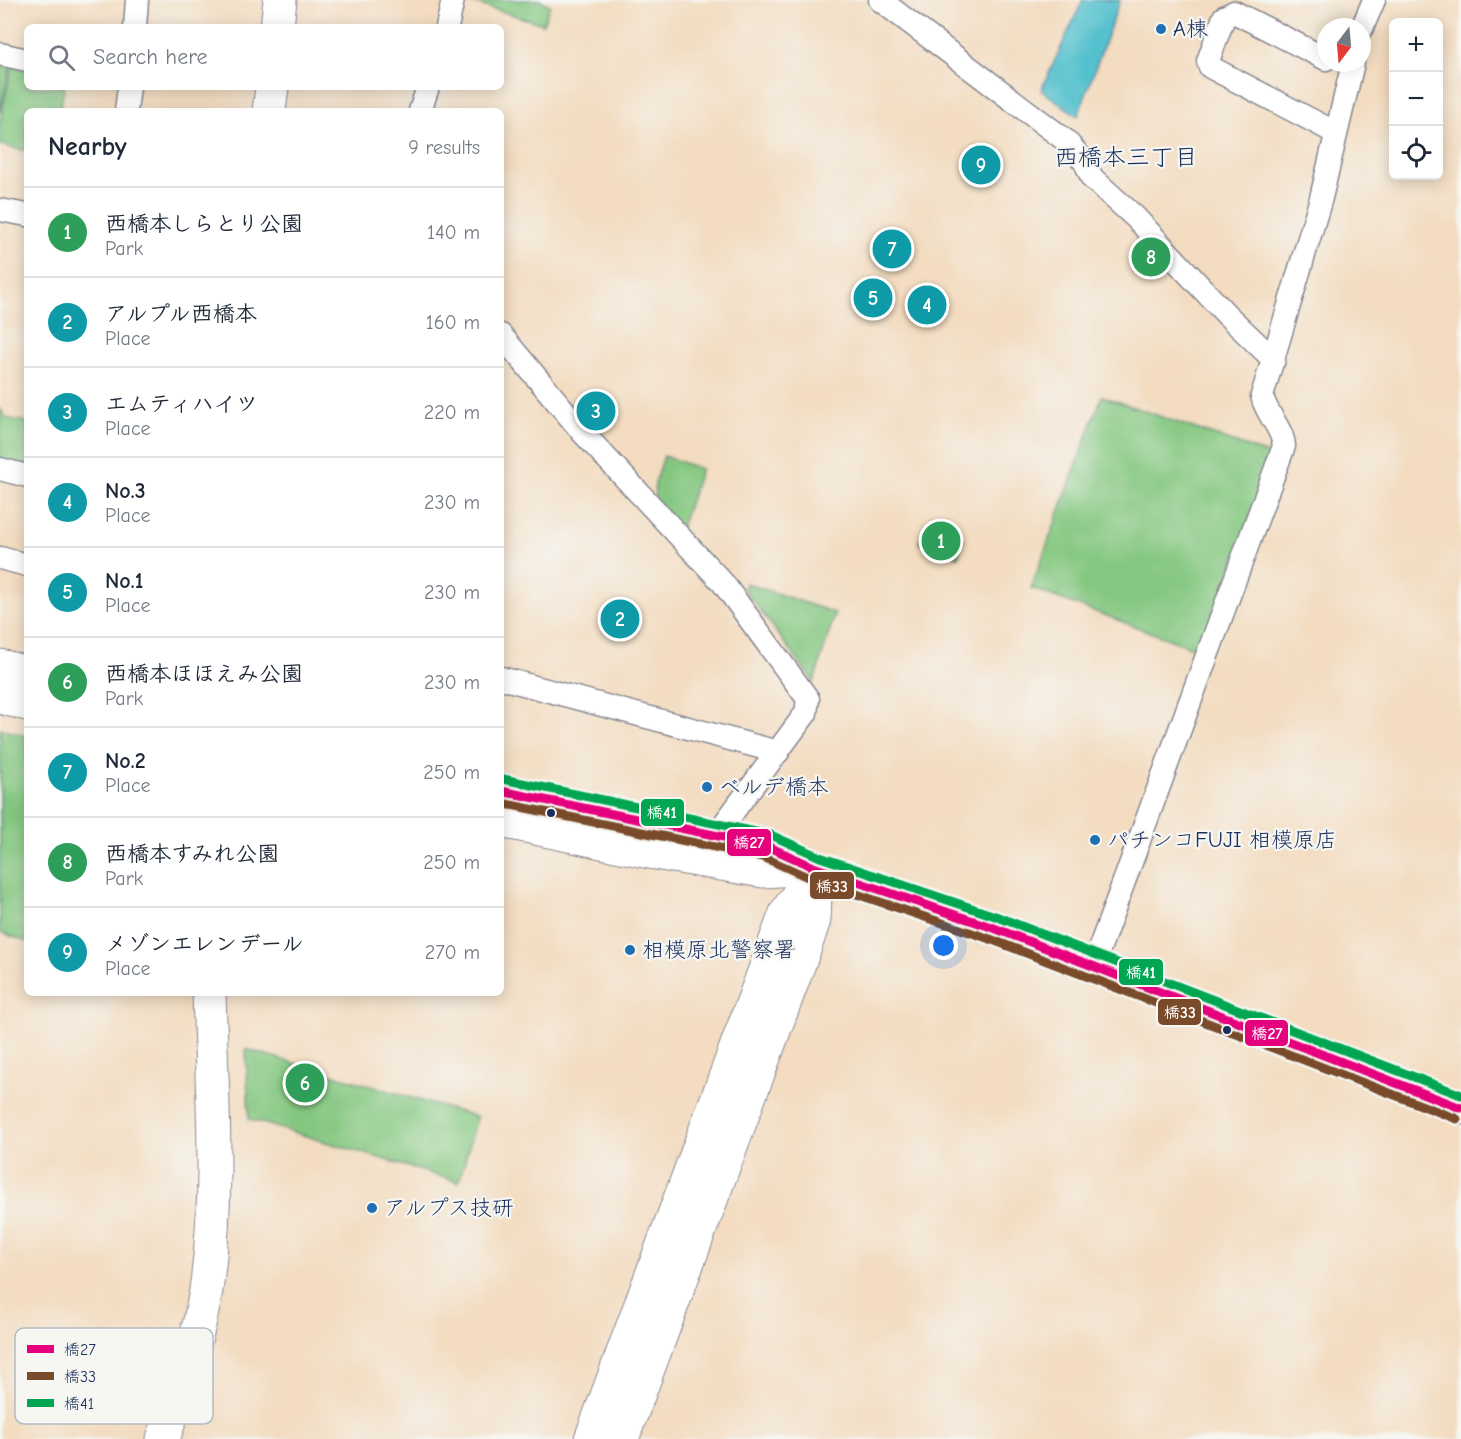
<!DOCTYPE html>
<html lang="en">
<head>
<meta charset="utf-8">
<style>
	body { margin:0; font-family:"Comic Neue","Klee One",sans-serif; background:#f2f2f3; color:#1f2937 }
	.controls { position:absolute; right:18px; top:18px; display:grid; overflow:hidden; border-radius:9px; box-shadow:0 3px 15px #0003 }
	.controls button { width:54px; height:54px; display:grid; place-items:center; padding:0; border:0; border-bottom:2px solid #e0e1e3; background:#fff; color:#1f2937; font:30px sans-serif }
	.compass { position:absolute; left:1317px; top:18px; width:54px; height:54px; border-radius:50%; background:#fff; box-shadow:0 3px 15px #0003; rotate:196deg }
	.you { position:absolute; left:944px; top:946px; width:21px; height:21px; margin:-15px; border:4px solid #fff; border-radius:50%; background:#1a73e8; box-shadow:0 0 0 9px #1a73e833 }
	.badge { display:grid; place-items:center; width:39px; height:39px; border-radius:50%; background:#1f6fb2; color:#fff; font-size:20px; font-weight:700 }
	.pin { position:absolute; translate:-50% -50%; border:3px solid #fff; box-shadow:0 2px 6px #0006 }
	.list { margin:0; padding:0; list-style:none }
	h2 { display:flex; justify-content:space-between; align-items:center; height:78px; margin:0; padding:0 24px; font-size:26px }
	h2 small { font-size:20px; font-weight:400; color:#747a83 }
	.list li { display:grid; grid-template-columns:39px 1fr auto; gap:18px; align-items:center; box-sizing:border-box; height:90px; padding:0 24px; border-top:2px solid #e0e1e3 }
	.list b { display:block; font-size:22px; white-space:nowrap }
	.list p { margin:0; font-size:20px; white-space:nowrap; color:#747a83 }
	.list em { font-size:20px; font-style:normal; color:#747a83 }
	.icon { flex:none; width:33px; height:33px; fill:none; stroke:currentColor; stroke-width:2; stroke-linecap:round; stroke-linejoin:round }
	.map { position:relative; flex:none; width:1461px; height:1439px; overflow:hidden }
	.search { position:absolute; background:#fff; box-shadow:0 3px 15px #0003; left:24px; top:24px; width:480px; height:66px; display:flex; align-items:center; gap:15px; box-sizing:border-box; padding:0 21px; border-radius:9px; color:#747a83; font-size:22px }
	.panel { position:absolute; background:#fff; box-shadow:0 3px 15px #0003; left:24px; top:108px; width:480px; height:888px; border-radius:9px }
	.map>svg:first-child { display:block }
	.green { fill:#84c780; stroke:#507b6f; stroke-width:1.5 }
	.water { fill:#55c1ce; stroke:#387896; stroke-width:1.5 }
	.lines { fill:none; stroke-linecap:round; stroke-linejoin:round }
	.street-casing { stroke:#87868f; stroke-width:25 }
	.secondary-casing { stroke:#87868f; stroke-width:35 }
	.street { stroke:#fff; stroke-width:22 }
	.secondary { stroke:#fff; stroke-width:33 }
	.bus-1-casing { stroke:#f6f6f2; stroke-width:14 }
	.bus-2-casing { stroke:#f6f6f2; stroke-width:14 }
	.bus-3-casing { stroke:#f6f6f2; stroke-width:14 }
	.bus-1 { stroke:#e5007d; stroke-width:9 }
	.bus-2 { stroke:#7a4b2a; stroke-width:9 }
	.bus-3 { stroke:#00a651; stroke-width:9 }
	.poi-dot { fill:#1f6fb2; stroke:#f6f6f2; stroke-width:2 }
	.bus-dot { fill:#1b2f5e; stroke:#f6f6f2; stroke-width:2 }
	.labels { text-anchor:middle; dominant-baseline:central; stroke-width:4.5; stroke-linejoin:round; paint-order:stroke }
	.poi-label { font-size:22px; fill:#1b2f5e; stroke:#f6f6f2; text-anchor:start }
	.neighbourhood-label { font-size:24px; fill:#1b2f5e; stroke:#f6f6f2 }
	.key { fill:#f6f6f2; stroke:#b4bac6; stroke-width:1.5 }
	.key-label { font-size:16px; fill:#1b2f5e }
	.line-badge { stroke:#f6f6f2; stroke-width:2 }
	.badge-label { font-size:16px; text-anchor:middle; font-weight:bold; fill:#fff }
</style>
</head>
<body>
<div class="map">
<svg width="1461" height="1439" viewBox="0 0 1461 1439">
	<rect width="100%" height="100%" fill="#f6f6f2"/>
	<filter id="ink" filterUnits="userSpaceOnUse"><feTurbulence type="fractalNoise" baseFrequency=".0167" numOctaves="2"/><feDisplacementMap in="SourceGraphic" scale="12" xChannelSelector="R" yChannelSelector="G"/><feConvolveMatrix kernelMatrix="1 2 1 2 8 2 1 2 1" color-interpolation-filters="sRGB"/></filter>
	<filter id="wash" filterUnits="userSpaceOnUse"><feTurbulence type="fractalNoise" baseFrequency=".008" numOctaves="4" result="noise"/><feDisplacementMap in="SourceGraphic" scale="24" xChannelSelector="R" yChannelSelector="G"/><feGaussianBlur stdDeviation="1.35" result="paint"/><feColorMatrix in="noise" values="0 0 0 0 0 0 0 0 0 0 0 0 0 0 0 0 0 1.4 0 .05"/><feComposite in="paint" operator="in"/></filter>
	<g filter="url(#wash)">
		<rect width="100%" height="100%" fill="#f3dcc0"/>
		<g class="green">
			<polygon points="463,0 540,0 550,5 543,24"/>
			<polygon points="0,65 10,67 0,113"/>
			<polygon points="12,66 27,69 27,87 65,87 59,111 27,111 27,151 0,145 0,120"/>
			<polygon points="1148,237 1170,259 1156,274 1132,254"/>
			<polygon points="1102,396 1273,456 1201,651 1031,588"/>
			<polygon points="0,409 6,418 27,422 27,466 0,459"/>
			<path d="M664,456l37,13 -20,58c-32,-32 -32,-28 -17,-71z"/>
			<polygon points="925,525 964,539 958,557 919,543"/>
			<polygon points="746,583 835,613 814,682 744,589"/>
			<polygon points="0,729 27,736 27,942 0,932"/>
			<polygon points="246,1049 477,1117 459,1182 249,1119"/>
		</g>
		<polygon class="water" points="1083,0 1120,0 1078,116 1041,90"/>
	</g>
	<g filter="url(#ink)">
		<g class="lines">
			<g class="street-casing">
				<g id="street">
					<polyline points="880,0 1065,140 1085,162 1092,178 1136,218 1226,314 1274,360"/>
					<polyline points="135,27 137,0"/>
					<polyline points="447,27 453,0"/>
					<polyline points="1362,28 1374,0"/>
					<polyline points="0,54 27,60"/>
					<polyline points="1326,59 1234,12 1224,17 1208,61 1210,67 1336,133"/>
					<polyline points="126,111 129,87"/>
					<polyline points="420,111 428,87"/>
					<polyline points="0,210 27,215"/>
					<polyline points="501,335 584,434 723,583 808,699 806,713 716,835"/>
					<polyline points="0,469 27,476"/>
					<polyline points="0,558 27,565"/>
					<polyline points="501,678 778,752"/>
					<path d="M1093,966l191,-520c-1,-17 -18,-32 -22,-50l59,-198 32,-135"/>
				</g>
			</g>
			<g class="secondary-casing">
				<g id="secondary">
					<polyline points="277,27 280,0"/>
					<polyline points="269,111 272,87"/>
					<polyline points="0,666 27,673"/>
					<polyline points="0,697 27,704"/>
					<polyline points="501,791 767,846 816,868 994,928 1461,1108"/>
					<polyline points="501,821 655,853 763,871 811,868"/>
					<path d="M163,1439c17,-49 35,-98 43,-149 14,-97 6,-199 3,-297"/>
					<polyline points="591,1439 786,913 816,868"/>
					<polyline points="622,1439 804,950 814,920 816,870"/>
				</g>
			</g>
			<use href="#street" class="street"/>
			<use href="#secondary" class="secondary"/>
			<g class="bus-1-casing">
				<polyline id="bus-1" points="501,791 767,846 816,868 994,928 1461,1108"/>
			</g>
			<g class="bus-2-casing">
				<polyline id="bus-2" points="501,803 763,857 812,879 990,939 1457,1119"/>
			</g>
			<g class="bus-3-casing">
				<polyline id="bus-3" points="503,779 771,835 820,857 998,917 1461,1095"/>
			</g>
			<use href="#bus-1" class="bus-1"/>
			<use href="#bus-2" class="bus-2"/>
			<use href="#bus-3" class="bus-3"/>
		</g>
	</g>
	<g class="poi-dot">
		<circle cx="1161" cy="29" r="6"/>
		<circle cx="707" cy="787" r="6"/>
		<circle cx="1095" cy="840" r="6"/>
		<circle cx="630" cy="950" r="6"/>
		<circle cx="372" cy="1208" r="6"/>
	</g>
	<g class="bus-dot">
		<circle cx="551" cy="813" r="5"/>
		<circle cx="1227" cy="1030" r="5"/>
	</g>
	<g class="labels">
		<g class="poi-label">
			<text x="1173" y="29">A棟</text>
			<text x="719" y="787">ベルデ橋本</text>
			<text x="1107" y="840">パチンコFUJI 相模原店</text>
			<text x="642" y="950">相模原北警察署</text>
			<text x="384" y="1208">アルプス技研</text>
		</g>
		<g class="neighbourhood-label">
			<text x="1126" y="157">西橋本三丁目</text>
		</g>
	</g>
	<rect x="15" y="1328" width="198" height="96" rx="9" class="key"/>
	<rect x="27" y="1345" width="27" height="8" fill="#e5007d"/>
	<rect x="27" y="1372" width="27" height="8" fill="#7a4b2a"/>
	<rect x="27" y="1399" width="27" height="8" fill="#00a651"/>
	<g class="key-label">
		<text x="64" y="1355">橋27</text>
		<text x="64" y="1382">橋33</text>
		<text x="64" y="1409">橋41</text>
	</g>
	<g class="line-badge">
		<rect x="640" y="798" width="45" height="29" rx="6" fill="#00a651"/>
		<rect x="726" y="828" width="46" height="29" rx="6" fill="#e5007d"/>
		<rect x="809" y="871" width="46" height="29" rx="6" fill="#7a4b2a"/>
		<rect x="1118" y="958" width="46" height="28" rx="6" fill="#00a651"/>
		<rect x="1157" y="998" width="45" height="28" rx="6" fill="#7a4b2a"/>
		<rect x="1244" y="1019" width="45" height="28" rx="6" fill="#e5007d"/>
	</g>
	<g class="badge-label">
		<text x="662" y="818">橋41</text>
		<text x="749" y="848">橋27</text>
		<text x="832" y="892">橋33</text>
		<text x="1141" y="978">橋41</text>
		<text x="1180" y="1018">橋33</text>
		<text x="1267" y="1039">橋27</text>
	</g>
</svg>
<div class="controls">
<button>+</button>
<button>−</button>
<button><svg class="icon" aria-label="locate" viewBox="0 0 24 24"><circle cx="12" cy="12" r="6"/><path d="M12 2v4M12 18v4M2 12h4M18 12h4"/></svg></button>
</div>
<svg class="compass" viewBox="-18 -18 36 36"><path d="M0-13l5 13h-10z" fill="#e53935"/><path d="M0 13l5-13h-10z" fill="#747a83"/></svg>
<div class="you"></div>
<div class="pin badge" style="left:941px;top:541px;background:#2e9e5b">1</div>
<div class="pin badge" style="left:620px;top:619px;background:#0f9aa8">2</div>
<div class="pin badge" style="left:596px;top:411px;background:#0f9aa8">3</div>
<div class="pin badge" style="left:927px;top:305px;background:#0f9aa8">4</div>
<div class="pin badge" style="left:873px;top:298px;background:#0f9aa8">5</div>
<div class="pin badge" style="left:305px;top:1083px;background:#2e9e5b">6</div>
<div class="pin badge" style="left:892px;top:249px;background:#0f9aa8">7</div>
<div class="pin badge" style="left:1151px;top:257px;background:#2e9e5b">8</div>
<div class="pin badge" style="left:981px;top:165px;background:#0f9aa8">9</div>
<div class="search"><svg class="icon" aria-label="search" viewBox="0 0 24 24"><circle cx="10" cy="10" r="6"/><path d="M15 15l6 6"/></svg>Search here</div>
<section class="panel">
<h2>Nearby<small>9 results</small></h2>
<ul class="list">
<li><span class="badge" style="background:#2e9e5b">1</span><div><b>西橋本しらとり公園</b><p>Park</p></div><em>140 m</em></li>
<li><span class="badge" style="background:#0f9aa8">2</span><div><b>アルプル西橋本</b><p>Place</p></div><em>160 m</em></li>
<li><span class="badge" style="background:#0f9aa8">3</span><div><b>エムティハイツ</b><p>Place</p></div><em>220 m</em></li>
<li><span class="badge" style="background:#0f9aa8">4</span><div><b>No.3</b><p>Place</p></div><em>230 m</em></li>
<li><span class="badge" style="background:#0f9aa8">5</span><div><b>No.1</b><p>Place</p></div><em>230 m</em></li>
<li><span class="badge" style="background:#2e9e5b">6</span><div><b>西橋本ほほえみ公園</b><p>Park</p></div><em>230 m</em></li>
<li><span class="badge" style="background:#0f9aa8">7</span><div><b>No.2</b><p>Place</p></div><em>250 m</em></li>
<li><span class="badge" style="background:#2e9e5b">8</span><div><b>西橋本すみれ公園</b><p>Park</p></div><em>250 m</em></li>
<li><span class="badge" style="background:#0f9aa8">9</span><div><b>メゾンエレンデール</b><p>Place</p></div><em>270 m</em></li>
</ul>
</section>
</div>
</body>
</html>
